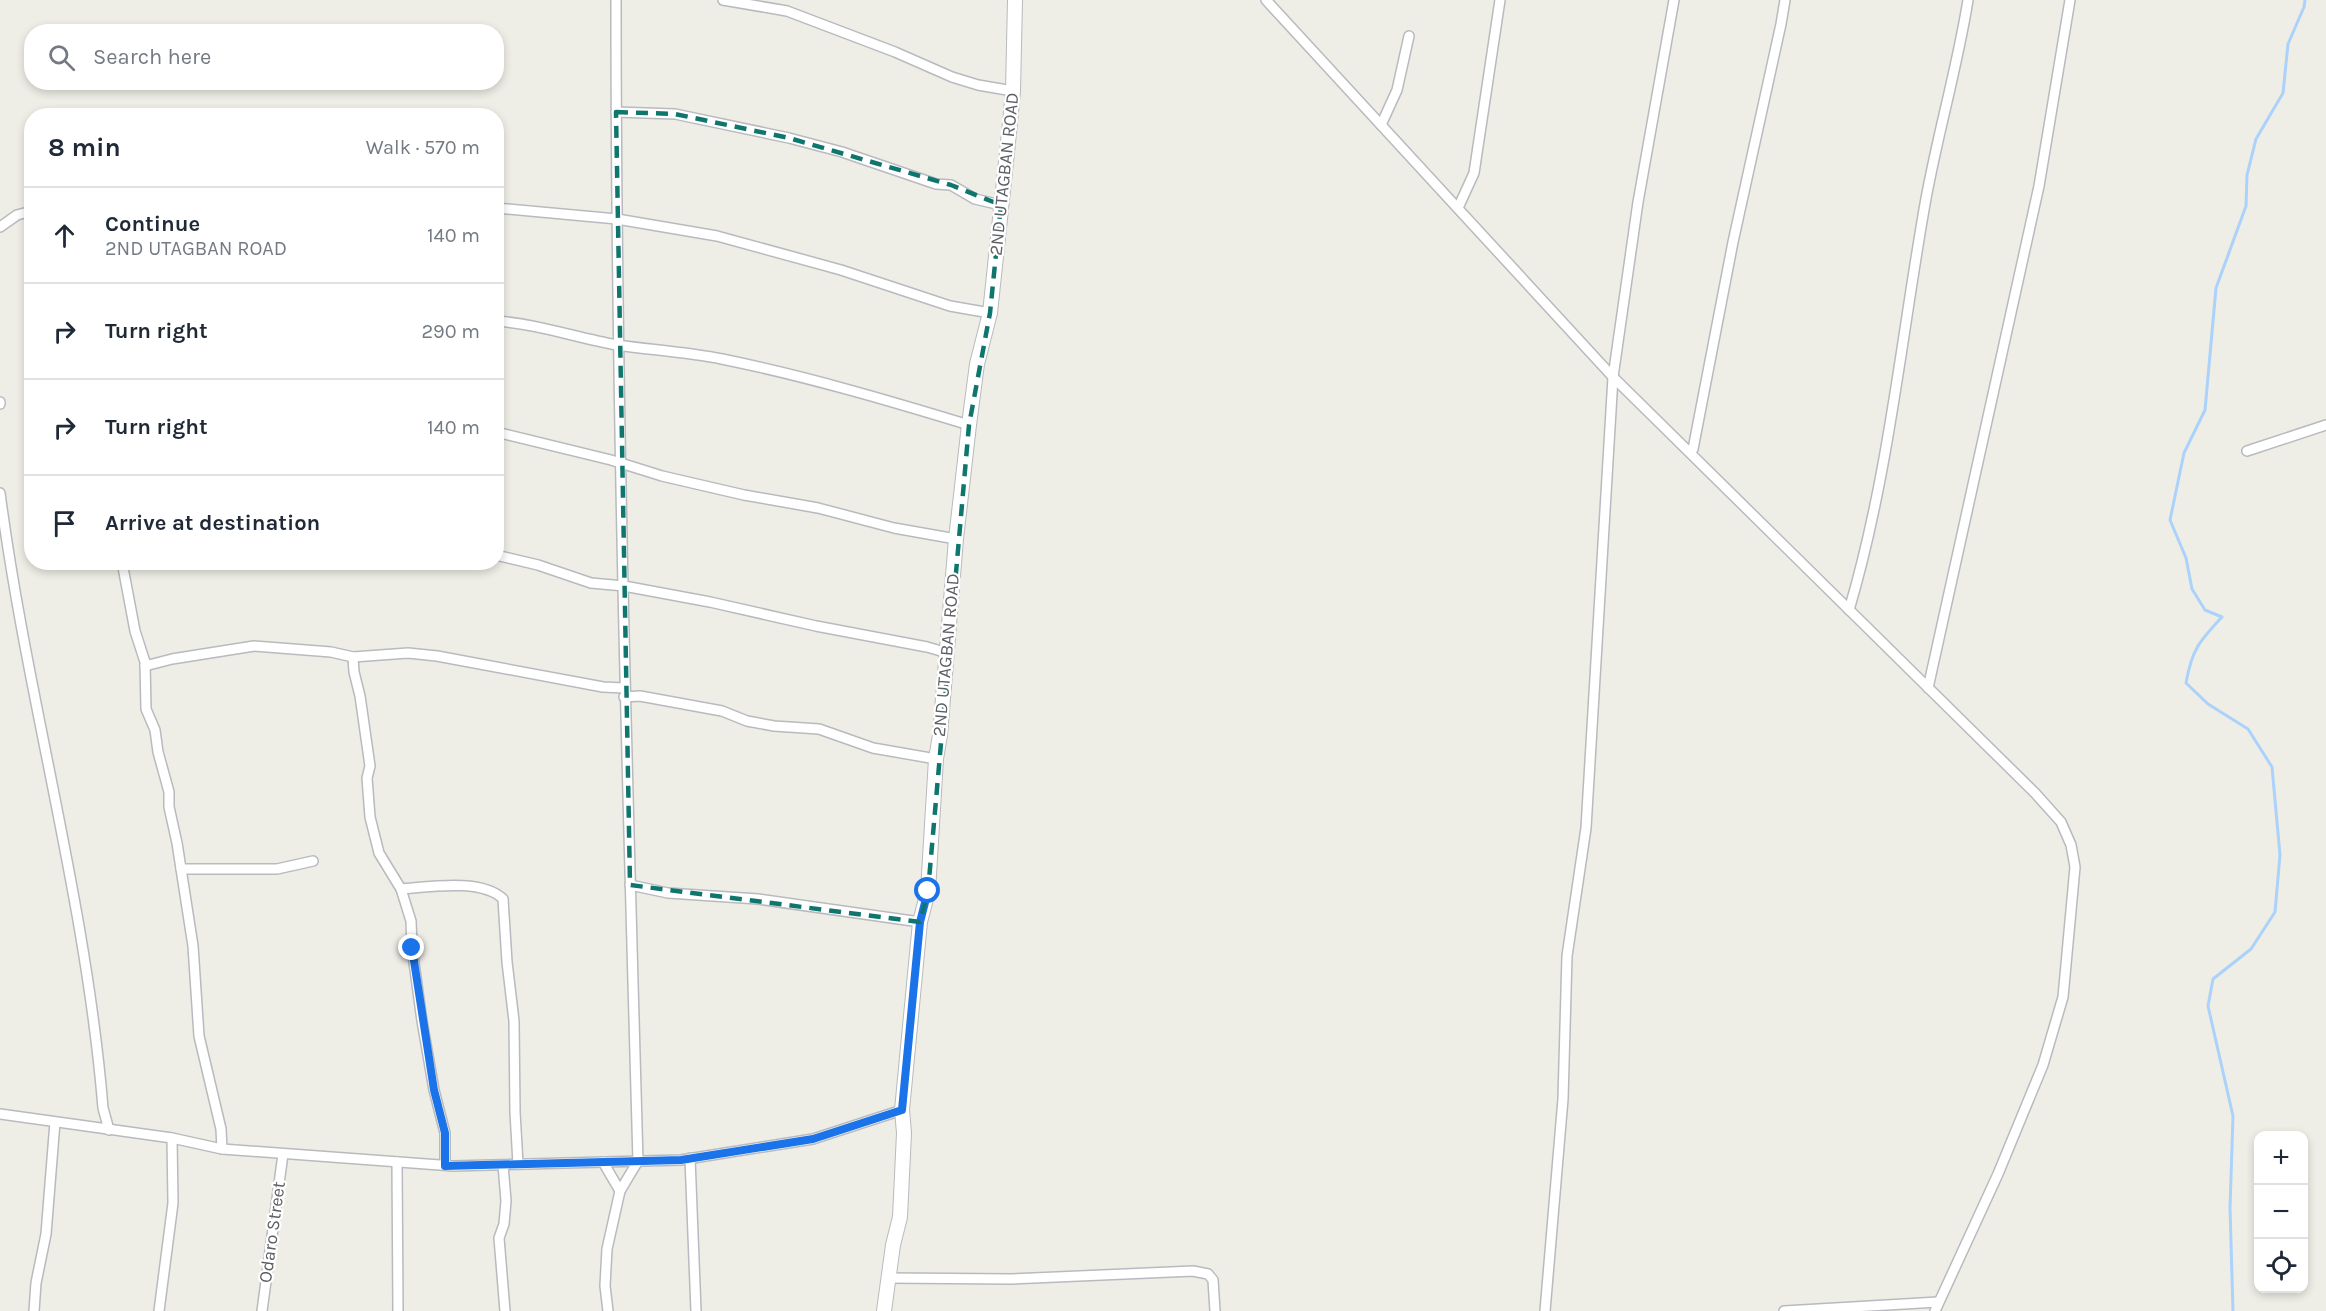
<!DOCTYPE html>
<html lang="en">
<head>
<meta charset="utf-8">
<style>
	body { margin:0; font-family:Karla,sans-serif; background:#f6f6f7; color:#1f2937 }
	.controls { position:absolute; right:18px; bottom:18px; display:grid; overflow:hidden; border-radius:12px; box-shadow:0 3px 9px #0003 }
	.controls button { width:54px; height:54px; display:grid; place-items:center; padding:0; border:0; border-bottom:2px solid #e0e1e3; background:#fff; color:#1f2937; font:30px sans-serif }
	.stop { position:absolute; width:18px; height:18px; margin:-14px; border:4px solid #1a73e8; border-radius:50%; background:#fff }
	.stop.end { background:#1a73e8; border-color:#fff; box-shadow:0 2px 6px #0008 }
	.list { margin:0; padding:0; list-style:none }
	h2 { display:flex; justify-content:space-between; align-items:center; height:78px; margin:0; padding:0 24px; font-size:26px }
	h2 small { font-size:20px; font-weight:400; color:#747a83 }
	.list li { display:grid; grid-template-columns:39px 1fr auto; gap:18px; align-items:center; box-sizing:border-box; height:96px; padding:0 24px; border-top:2px solid #e0e1e3 }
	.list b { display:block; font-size:22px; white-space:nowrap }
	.list p { margin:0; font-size:20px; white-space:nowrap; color:#747a83 }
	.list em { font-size:20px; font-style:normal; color:#747a83 }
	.icon { flex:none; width:33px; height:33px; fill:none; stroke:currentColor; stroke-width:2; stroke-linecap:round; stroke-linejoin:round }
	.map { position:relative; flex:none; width:2326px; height:1311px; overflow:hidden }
	.search { position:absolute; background:#fff; box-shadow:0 3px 9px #0003; left:24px; top:24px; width:480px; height:66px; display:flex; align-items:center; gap:15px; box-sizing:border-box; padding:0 21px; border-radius:24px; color:#747a83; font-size:22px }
	.panel { position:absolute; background:#fff; box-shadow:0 3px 9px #0003; left:24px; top:108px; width:480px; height:462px; border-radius:24px }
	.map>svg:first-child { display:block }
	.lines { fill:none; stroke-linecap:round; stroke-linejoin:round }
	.stream { stroke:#abd2fa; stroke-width:3 }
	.street-casing { stroke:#b8babf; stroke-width:12 }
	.secondary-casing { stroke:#b7babf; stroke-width:16 }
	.street { stroke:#fff; stroke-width:9 }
	.secondary { stroke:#fff; stroke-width:14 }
	.route { stroke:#1a73e8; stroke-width:8 }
	.marked { fill:none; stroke:#0f766e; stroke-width:4.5; stroke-dasharray:12 8; stroke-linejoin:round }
	.labels { text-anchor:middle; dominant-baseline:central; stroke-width:4.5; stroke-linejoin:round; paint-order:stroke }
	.street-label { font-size:18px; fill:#5e6065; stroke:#fff }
</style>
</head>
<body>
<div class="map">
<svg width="2326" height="1311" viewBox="0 0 2326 1311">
	<rect width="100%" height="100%" fill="#efeee6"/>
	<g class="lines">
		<path class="stream" d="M2233,1311l-3,-103 3,-92 -25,-110 5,-27 38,-30 24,-37 5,-57 -8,-88 -24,-38 -40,-25 -22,-21c6,-34 13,-41 36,-66l-17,-7 -13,-21 -6,-31 -16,-38 14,-67 21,-43 11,-122 30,-82 1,-31 9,-36 27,-46 5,-49 16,-37 1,-7"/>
		<g class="street-casing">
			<g id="street">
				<path d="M616,0c0,387 11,774 22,1161"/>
				<polyline points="723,0 787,11 895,52 952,77 978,85 1013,91"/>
				<polyline points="1266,0 1613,377 2035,793 2061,822 2071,845 2075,867 2063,997 2043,1065 1998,1174 1935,1311"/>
				<polyline points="616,112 675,114 789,138 842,152 936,184 951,185 975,199 1001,205"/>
				<polyline points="1381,125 1397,90 1409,36"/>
				<polyline points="496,208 617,219 717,236 841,270 950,306 990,313"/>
				<polyline points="1458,208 1474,173 1500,0"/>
				<polyline points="0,227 17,215 32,211"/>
				<path d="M496,321c42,3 81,17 121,24 35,5 70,7 105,14 83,17 165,41 247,66"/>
				<polyline points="0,404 0,402"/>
				<polyline points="496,432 611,460 662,476 744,495 818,508 894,528 956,539"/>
				<polyline points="1693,449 1733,242 1781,24 1785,0"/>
				<polyline points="2247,451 2326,425"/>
				<path d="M0,493c27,206 86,407 103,615l6,22"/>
				<polyline points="496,555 538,565 591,583 624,586 710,602 816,626 927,647 948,653"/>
				<polyline points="122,562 135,631 145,662 146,709 155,730 158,752 169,792 169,807 177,843 193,946 199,1036 221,1129 222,1149"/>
				<path d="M1849,610c39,-132 52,-270 76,-406 12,-68 32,-135 43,-204"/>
				<polyline points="353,657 354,672 360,696 370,766 367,778 370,817 379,853 401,889 411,921 412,948 422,1021 434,1090 445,1133 445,1165"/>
				<polyline points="145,666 172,659 254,646 331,652 353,657 408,653 437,656 603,687 624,688"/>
				<polyline points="1928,688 2039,186 2070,0"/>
				<polyline points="624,697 640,696 722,711 747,721 774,726 819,729 873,748 936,759"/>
				<polyline points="181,869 277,869 313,861"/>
				<polyline points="630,885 668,893 758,899 920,922"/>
				<path d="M401,889c28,-2 81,-11 102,10l4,63 7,59 1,91 3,52"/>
				<polyline points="0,1114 172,1138 222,1149 453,1166 681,1160 813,1139 902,1110"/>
				<polyline points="690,1158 696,1311"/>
				<polyline points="397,1162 398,1311"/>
				<polyline points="603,1162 620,1191"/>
				<polyline points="503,1165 506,1201 504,1224 499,1238 505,1311"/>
				<polyline points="887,1278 1012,1279 1193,1271 1208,1274 1213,1280 1215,1311"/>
				<polyline points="34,1311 36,1283 46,1234 55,1122"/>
				<polyline points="159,1311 173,1203 172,1138"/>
				<polyline points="262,1311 283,1154"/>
				<polyline points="608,1311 605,1286 607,1249 620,1191 638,1161"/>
				<polyline points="1545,1311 1563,1099 1567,956 1586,828 1613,377 1638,202 1674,0"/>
				<polyline points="1784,1311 1938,1302"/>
			</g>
		</g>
		<g class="secondary-casing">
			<polyline id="secondary" points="884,1311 893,1245 900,1217 904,1133 902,1110 920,922 928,891 936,759 940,735 956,539 969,425 977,364 990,313 1008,143 1013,91 1015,0"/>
		</g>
		<use href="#street" class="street"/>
		<use href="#secondary" class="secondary"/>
	</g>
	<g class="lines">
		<polyline class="route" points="412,948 434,1090 445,1133 445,1166 681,1160 813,1139 902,1110 920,922 928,891"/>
	</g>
	<path class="marked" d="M616,112l59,2 114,24 162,47 50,20 -11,108 -21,112 -41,466 -8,31 -290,-37z"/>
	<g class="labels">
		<g class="street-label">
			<text transform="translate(1004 174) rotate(-84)">2ND UTAGBAN ROAD</text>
			<text transform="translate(946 655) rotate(-85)">2ND UTAGBAN ROAD</text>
			<text transform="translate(272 1232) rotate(-82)">Odaro Street</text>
		</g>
	</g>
</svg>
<div class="controls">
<button>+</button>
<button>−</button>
<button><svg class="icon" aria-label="locate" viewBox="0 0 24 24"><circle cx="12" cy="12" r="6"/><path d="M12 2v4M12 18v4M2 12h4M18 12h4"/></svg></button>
</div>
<div class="stop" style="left:928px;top:891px"></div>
<div class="stop end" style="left:412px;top:948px"></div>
<div class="search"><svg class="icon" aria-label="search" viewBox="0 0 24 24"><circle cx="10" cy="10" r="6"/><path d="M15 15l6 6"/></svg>Search here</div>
<section class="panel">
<h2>8 min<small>Walk · 570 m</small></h2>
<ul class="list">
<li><svg class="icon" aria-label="ahead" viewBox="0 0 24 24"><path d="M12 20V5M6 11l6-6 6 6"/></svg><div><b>Continue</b><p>2ND UTAGBAN ROAD</p></div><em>140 m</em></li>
<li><svg class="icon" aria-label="right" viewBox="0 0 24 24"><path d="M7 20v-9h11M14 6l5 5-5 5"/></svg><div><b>Turn right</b></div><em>290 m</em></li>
<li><svg class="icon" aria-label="right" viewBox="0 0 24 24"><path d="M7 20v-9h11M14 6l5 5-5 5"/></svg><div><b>Turn right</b></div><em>140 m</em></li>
<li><svg class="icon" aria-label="arrive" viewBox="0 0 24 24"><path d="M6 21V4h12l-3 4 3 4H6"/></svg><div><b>Arrive at destination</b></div></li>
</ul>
</section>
</div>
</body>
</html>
